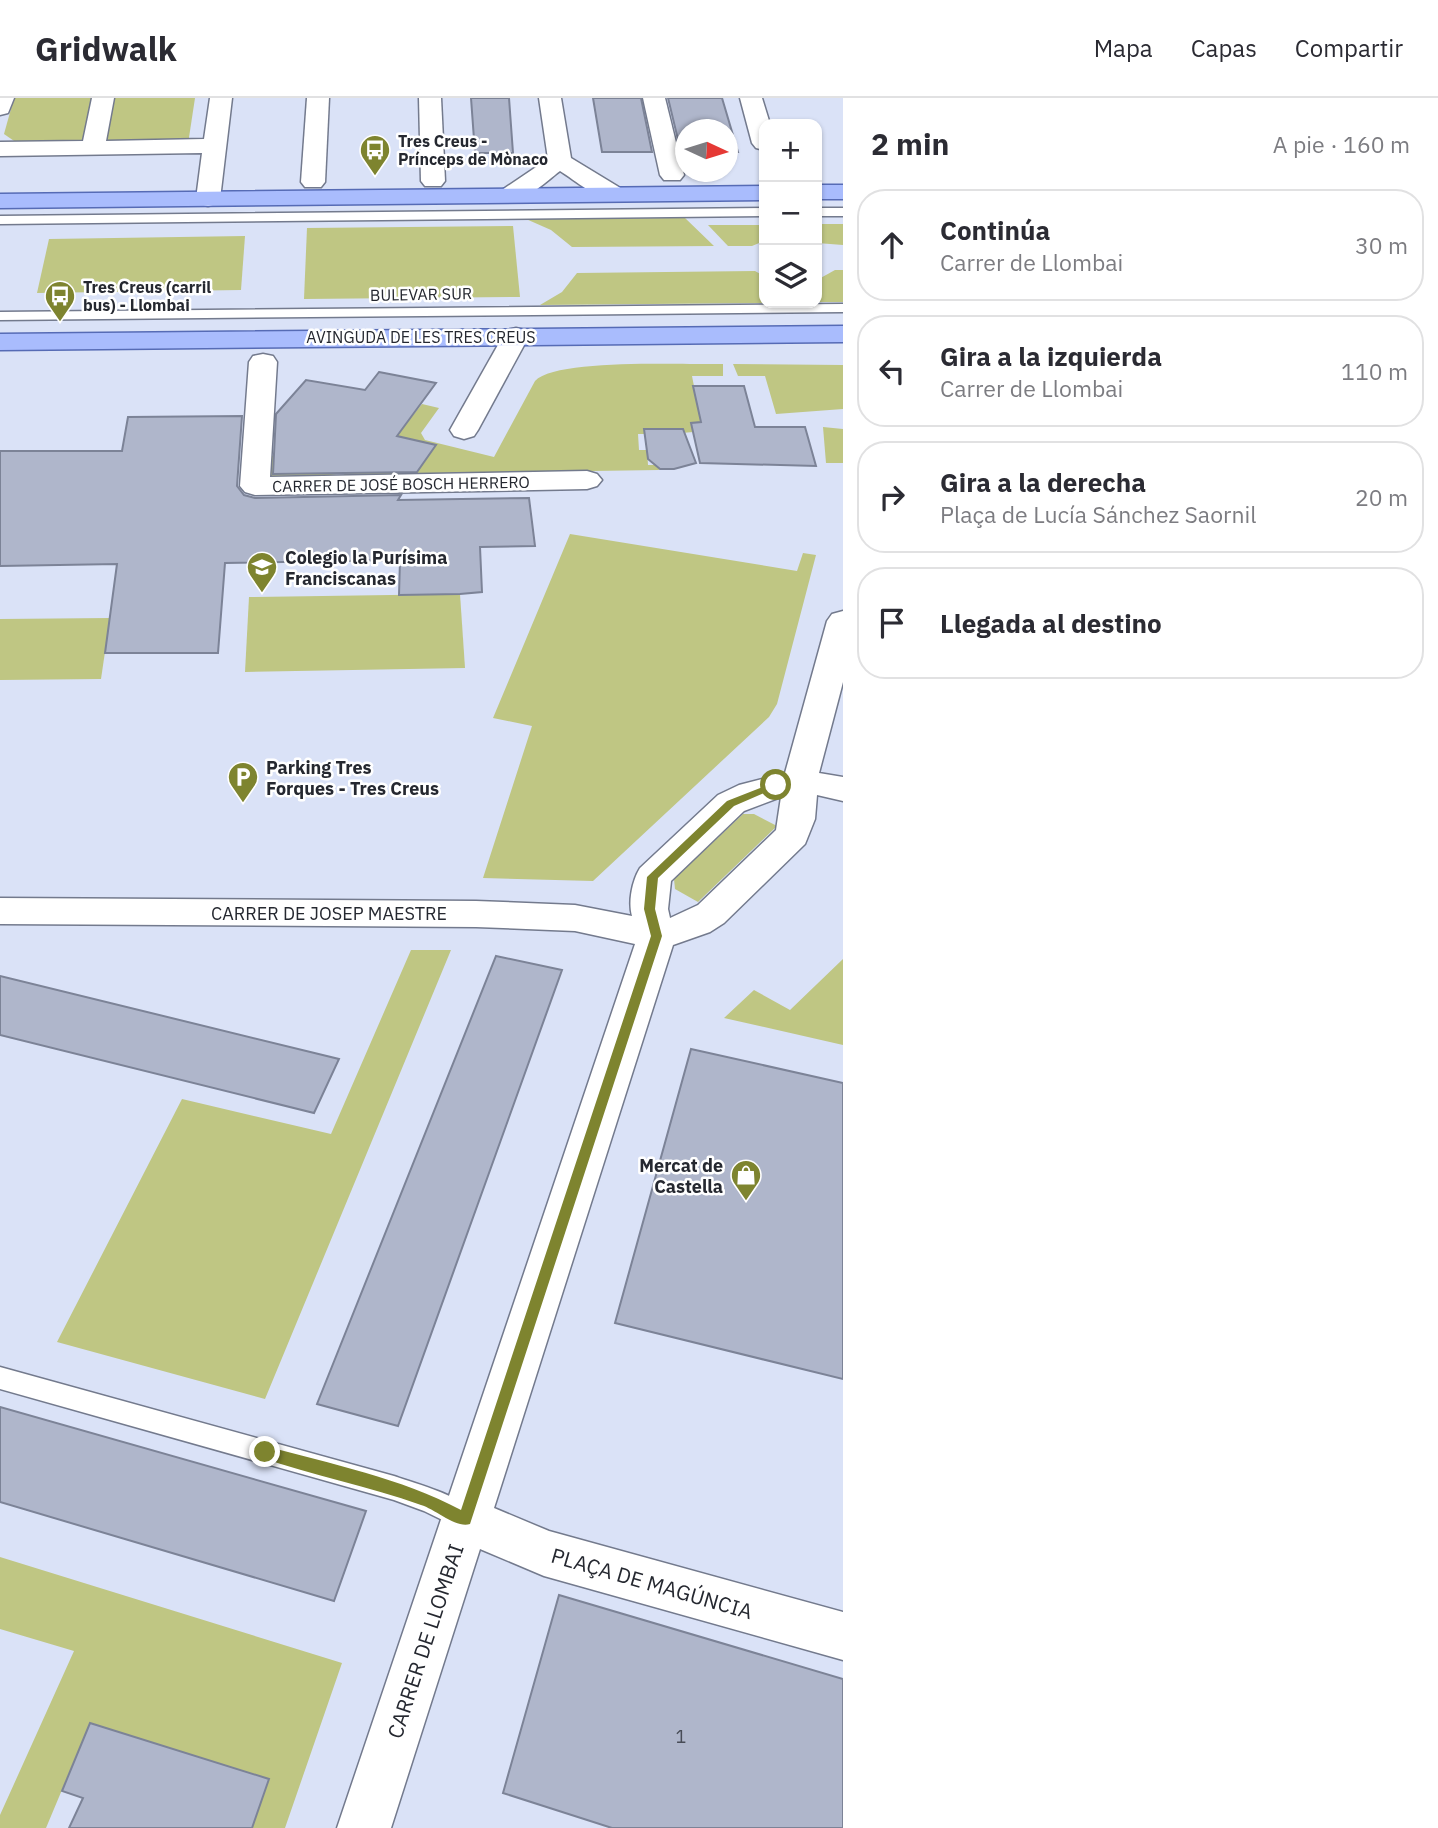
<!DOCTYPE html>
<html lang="es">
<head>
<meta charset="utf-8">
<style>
	body { margin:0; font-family:"IBM Plex Sans",sans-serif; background:#f2f2f3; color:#2b2b33 }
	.controls { position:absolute; right:21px; top:21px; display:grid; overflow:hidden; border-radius:14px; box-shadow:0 2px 5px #0004 }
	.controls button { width:63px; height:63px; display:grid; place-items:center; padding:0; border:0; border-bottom:2px solid #e1e1e2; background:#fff; color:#2b2b33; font:35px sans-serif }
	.compass { position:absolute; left:675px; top:21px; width:63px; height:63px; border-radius:50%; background:#fff; box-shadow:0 2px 5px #0004; rotate:94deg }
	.stop { position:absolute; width:21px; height:21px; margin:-16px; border:5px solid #7e842f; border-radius:50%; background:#fff }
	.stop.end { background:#7e842f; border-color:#fff; box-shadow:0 2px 7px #0008 }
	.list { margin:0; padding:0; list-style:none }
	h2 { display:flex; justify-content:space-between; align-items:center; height:91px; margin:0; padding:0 28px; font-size:30px }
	h2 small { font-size:23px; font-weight:400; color:#7c7c81 }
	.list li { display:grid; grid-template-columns:46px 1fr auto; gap:21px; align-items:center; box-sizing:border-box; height:112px; margin:0 14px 14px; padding:0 14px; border:2px solid #e1e1e2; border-radius:28px }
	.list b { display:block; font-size:26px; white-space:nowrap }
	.list p { margin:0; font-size:23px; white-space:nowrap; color:#7c7c81 }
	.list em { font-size:23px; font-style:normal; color:#7c7c81 }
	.icon { flex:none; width:38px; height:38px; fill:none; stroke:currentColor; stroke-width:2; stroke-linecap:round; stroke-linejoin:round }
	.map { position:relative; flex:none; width:843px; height:1730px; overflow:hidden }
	header { display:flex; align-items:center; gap:42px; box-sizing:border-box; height:98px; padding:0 35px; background:#fff; border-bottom:2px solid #e1e1e2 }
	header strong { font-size:33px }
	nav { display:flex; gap:38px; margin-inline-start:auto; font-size:24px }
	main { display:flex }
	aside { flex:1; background:#fff }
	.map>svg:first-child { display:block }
	.green { fill:#bfc683 }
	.building { fill:#afb6cb; stroke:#7c8397; stroke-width:2 }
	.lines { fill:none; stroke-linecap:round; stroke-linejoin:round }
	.lane-casing { stroke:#737a8d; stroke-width:3 }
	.street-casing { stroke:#737a8d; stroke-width:3 }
	.primary-casing { stroke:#566bb5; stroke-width:3 }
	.lane { fill:#fff; fill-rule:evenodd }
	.street { fill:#fff; fill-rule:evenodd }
	.primary { fill:#a9bcfd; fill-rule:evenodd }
	.route { fill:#7e842f }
	.labels { text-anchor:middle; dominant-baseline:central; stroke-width:5; stroke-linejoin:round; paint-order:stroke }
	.far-poi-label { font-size:16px; font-weight:bold; fill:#252830; stroke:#fff; text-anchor:start }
	.far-street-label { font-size:16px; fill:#252830; stroke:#fff }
	.poi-label { font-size:18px; font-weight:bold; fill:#252830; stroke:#fff; text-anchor:start }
	.street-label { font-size:18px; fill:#252830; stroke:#fff }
	.near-number-label { font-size:18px; fill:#484c57 }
	.near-street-label { font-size:21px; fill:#252830; stroke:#fff }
</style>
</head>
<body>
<header>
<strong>Gridwalk</strong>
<nav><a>Mapa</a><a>Capas</a><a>Compartir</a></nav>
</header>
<main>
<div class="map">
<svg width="843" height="1730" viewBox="0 0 843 1730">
	<rect width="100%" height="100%" fill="#dae2f7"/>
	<g class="green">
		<polygon points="14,0 195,0 188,46 17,45 4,36"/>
		<polygon points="685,120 714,148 572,149 551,132 526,121"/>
		<polygon points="817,126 843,126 843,147 817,145"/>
		<polygon points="708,127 764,127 764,143 752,148 728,148"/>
		<polygon points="513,128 520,199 304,201 307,130"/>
		<polygon points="245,138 241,192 37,195 49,141"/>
		<polygon points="835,172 843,172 843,204 818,204 817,182"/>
		<polygon points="755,173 764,178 764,205 769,205 540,207 562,194 577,175"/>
		<path d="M723,266v12h-31l9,46 -10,1 2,9 -11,1 -1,-4h-36v5h-7l1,16h8l1,15h10l1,5 -392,6 1,-21 14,2 18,12 43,7 18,-22 74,-9 -39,-9 26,-32 17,4 -18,25 4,7 69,17 41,-76c21,-23 152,-16 188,-17z"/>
		<polygon points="733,266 843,267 843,311 776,316 765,278 738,278"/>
		<polygon points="823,329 843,331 843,365 826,365"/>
		<polygon points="570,436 797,473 803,455 816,457 777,606 769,619 593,783 483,780 532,628 493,620"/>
		<polygon points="460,496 465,570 245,574 249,499"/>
		<polygon points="110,520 101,581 0,582 0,521"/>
		<polygon points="743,716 754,716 777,728 698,804 675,791 674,781"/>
		<polygon points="411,852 451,852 265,1301 57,1244 182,1001 331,1036"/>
		<polygon points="843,861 843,947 724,920 754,892 790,912"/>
		<polygon points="0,1459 342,1565 285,1730 252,1730 269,1681 90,1625 46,1730 0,1730 0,1717 74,1553 0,1531"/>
	</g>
	<g class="building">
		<polygon points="471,0 509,0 513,55 475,55"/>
		<polygon points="593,0 641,0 652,54 602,54"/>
		<polygon points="668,0 722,0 738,54 727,54 727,32 685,32 685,54 681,54"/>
		<polygon points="379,274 436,285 397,338 436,347 417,374 273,376 276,316 306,282 365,292"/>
		<polygon points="693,288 744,288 755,329 805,329 816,368 700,365 691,325 701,324"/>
		<polygon points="242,318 237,388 244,397 255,400 401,397 398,402 529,400 535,448 480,449 482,494 460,496 399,497 400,462 225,465 218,555 105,555 117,466 0,468 0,353 122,353 128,319"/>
		<polygon points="644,331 683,331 696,365 674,371 660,371 648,361"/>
		<polygon points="496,858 562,872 398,1328 317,1306"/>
		<polygon points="0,878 339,961 314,1015 0,937"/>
		<polygon points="691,951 843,985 843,1281 615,1225"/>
		<polygon points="0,1309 366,1413 334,1503 0,1404"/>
		<polygon points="559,1497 843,1581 843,1730 612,1730 503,1695"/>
		<polygon points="90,1625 269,1681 252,1730 69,1730 83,1700 62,1693"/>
	</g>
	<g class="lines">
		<g class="lane-casing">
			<g id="lane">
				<polygon points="764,110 764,118 0,126 0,118"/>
				<rect x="817" y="110" width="26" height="8"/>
				<polygon points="843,206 843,214 0,222 0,214"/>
				<path d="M0,1269l394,109c22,8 75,21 84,43l-4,9 -9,3 -41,-20 -30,-11 -394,-111z"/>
			</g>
		</g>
		<g class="street-casing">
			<g id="street">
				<polygon points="0,0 14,0 8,15 0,17"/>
				<polygon points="92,0 114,0 106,43 204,41 210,0 232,0 220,101 217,106 208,108 199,106 196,101 202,55 0,58 0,44 83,43"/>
				<polygon points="307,0 329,0 325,84 321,89 305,89 301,84"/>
				<polygon points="419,0 441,0 445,83 441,88 425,88 421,83"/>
				<path d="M539,0h22l10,60 51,31 3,5 -3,5c-21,5 -44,-17 -62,-28 -16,12 -37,34 -58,29l-3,-5 3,-5 46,-31z"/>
				<polygon points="643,0 665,0 684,77 680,82 664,82 660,77"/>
				<polygon points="740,0 762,0 770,26 764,26 764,52 756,50 752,45"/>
				<polygon points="516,230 525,232 529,238 478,332 474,338 464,341 454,338 450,332 503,238 507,232"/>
				<polygon points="263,256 273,258 277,264 270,379 587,373 597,376 602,382 597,388 587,391 255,397 245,394 240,388 249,264 253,258"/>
				<path d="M843,513v71l-24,91 24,4v24l-26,-6 -2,24 -10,25 -81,79 -14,9 -37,13 -179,563 55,23 294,81v48l-299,-84 -64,-27 -89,279h-54l298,-884 -60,-13 -99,-4 -476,-3v-26l476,3 99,4 57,11c-4,-14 0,-35 8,-48l78,-73 21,-10 46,-12 42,-152 5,-7zM781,699l-5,33 -78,75 -28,13 -2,-9 3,-28 73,-70z"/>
			</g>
		</g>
		<g class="primary-casing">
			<g id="primary">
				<rect x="817" y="87" width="26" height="14"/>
				<polygon points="764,88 764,102 0,110 0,96"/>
				<polygon points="843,228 843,244 0,252 0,236"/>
			</g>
		</g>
		<use href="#lane" class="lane"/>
		<use href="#street" class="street"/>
		<use href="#primary" class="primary"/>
	</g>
	<path class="route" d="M773,685l9,2 -48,21 -76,72 -3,31 7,27 -192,588c-13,5 -35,-15 -49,-19 -52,-19 -108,-29 -161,-48v-9l5,-2c66,18 136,32 196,64l190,-574 -7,-27 3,-32 80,-76z"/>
	<defs>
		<g id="bus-pin" transform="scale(1.575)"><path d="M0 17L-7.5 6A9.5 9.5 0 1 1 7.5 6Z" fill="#7e842f" stroke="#fff"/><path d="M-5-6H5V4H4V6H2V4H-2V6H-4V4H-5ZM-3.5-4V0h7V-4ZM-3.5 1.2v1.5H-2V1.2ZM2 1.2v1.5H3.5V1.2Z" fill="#fff"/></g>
		<g id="school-pin" transform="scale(1.575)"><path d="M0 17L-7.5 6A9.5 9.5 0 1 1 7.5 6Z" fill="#7e842f" stroke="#fff"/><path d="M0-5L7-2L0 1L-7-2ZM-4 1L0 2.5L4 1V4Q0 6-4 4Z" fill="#fff"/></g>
		<g id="parking-pin" transform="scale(1.575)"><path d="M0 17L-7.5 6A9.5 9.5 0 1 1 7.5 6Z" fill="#7e842f" stroke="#fff"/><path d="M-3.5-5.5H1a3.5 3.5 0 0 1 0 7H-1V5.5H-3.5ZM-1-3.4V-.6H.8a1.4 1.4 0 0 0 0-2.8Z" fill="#fff"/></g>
		<g id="shop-pin" transform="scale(1.575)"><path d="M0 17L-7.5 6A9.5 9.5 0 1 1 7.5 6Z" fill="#7e842f" stroke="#fff"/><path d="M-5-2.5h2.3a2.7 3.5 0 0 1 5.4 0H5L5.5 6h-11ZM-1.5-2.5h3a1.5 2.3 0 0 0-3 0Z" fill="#fff"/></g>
	</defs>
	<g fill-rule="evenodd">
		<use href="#bus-pin" x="375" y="52"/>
		<use href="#bus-pin" x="60" y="198"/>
		<use href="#school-pin" x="262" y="469"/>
		<use href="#parking-pin" x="243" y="679"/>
		<use href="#shop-pin" x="746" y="1077"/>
	</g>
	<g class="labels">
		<g class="far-poi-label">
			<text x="398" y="43">Tres Creus -<tspan x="398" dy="18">Prínceps de Mònaco</tspan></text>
			<text x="83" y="189">Tres Creus (carril<tspan x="83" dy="18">bus) - Llombai</tspan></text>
		</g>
		<g class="far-street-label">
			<text transform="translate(421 196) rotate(-1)">BULEVAR SUR</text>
			<text x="421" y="239">AVINGUDA DE LES TRES CREUS</text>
			<text transform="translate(401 386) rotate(-1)">CARRER DE JOSÉ BOSCH HERRERO</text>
		</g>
		<g class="poi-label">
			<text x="285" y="459">Colegio la Purísima<tspan x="285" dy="21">Franciscanas</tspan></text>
			<text x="266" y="669">Parking Tres<tspan x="266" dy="21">Forques - Tres Creus</tspan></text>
			<text x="723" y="1067" text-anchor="end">Mercat de<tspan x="723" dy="21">Castella</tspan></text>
		</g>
		<g class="street-label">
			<text x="329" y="815">CARRER DE JOSEP MAESTRE</text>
		</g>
		<g class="near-number-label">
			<text x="681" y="1638">1</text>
		</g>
		<g class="near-street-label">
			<text transform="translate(652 1485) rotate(16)">PLAÇA DE MAGÚNCIA</text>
			<text transform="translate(425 1543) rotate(-72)">CARRER DE LLOMBAI</text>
		</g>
	</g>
</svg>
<div class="controls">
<button>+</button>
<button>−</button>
<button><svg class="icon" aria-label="layers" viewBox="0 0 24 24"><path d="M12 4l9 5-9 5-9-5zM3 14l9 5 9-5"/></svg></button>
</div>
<svg class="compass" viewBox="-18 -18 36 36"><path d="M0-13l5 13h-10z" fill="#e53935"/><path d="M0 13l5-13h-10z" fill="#7c7c81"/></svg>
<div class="stop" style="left:776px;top:687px"></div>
<div class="stop end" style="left:265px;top:1354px"></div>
</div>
<aside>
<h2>2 min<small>A pie · 160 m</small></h2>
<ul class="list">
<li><svg class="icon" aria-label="ahead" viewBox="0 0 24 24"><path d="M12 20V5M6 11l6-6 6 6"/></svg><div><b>Continúa</b><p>Carrer de Llombai</p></div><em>30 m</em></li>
<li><svg class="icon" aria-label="left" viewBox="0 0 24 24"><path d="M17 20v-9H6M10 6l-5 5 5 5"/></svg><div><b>Gira a la izquierda</b><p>Carrer de Llombai</p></div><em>110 m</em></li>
<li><svg class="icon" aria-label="right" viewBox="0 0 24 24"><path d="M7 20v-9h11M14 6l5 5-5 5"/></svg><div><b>Gira a la derecha</b><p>Plaça de Lucía Sánchez Saornil</p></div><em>20 m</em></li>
<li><svg class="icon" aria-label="arrive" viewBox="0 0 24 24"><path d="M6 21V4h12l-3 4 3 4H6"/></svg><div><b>Llegada al destino</b></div></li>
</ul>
</aside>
</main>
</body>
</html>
